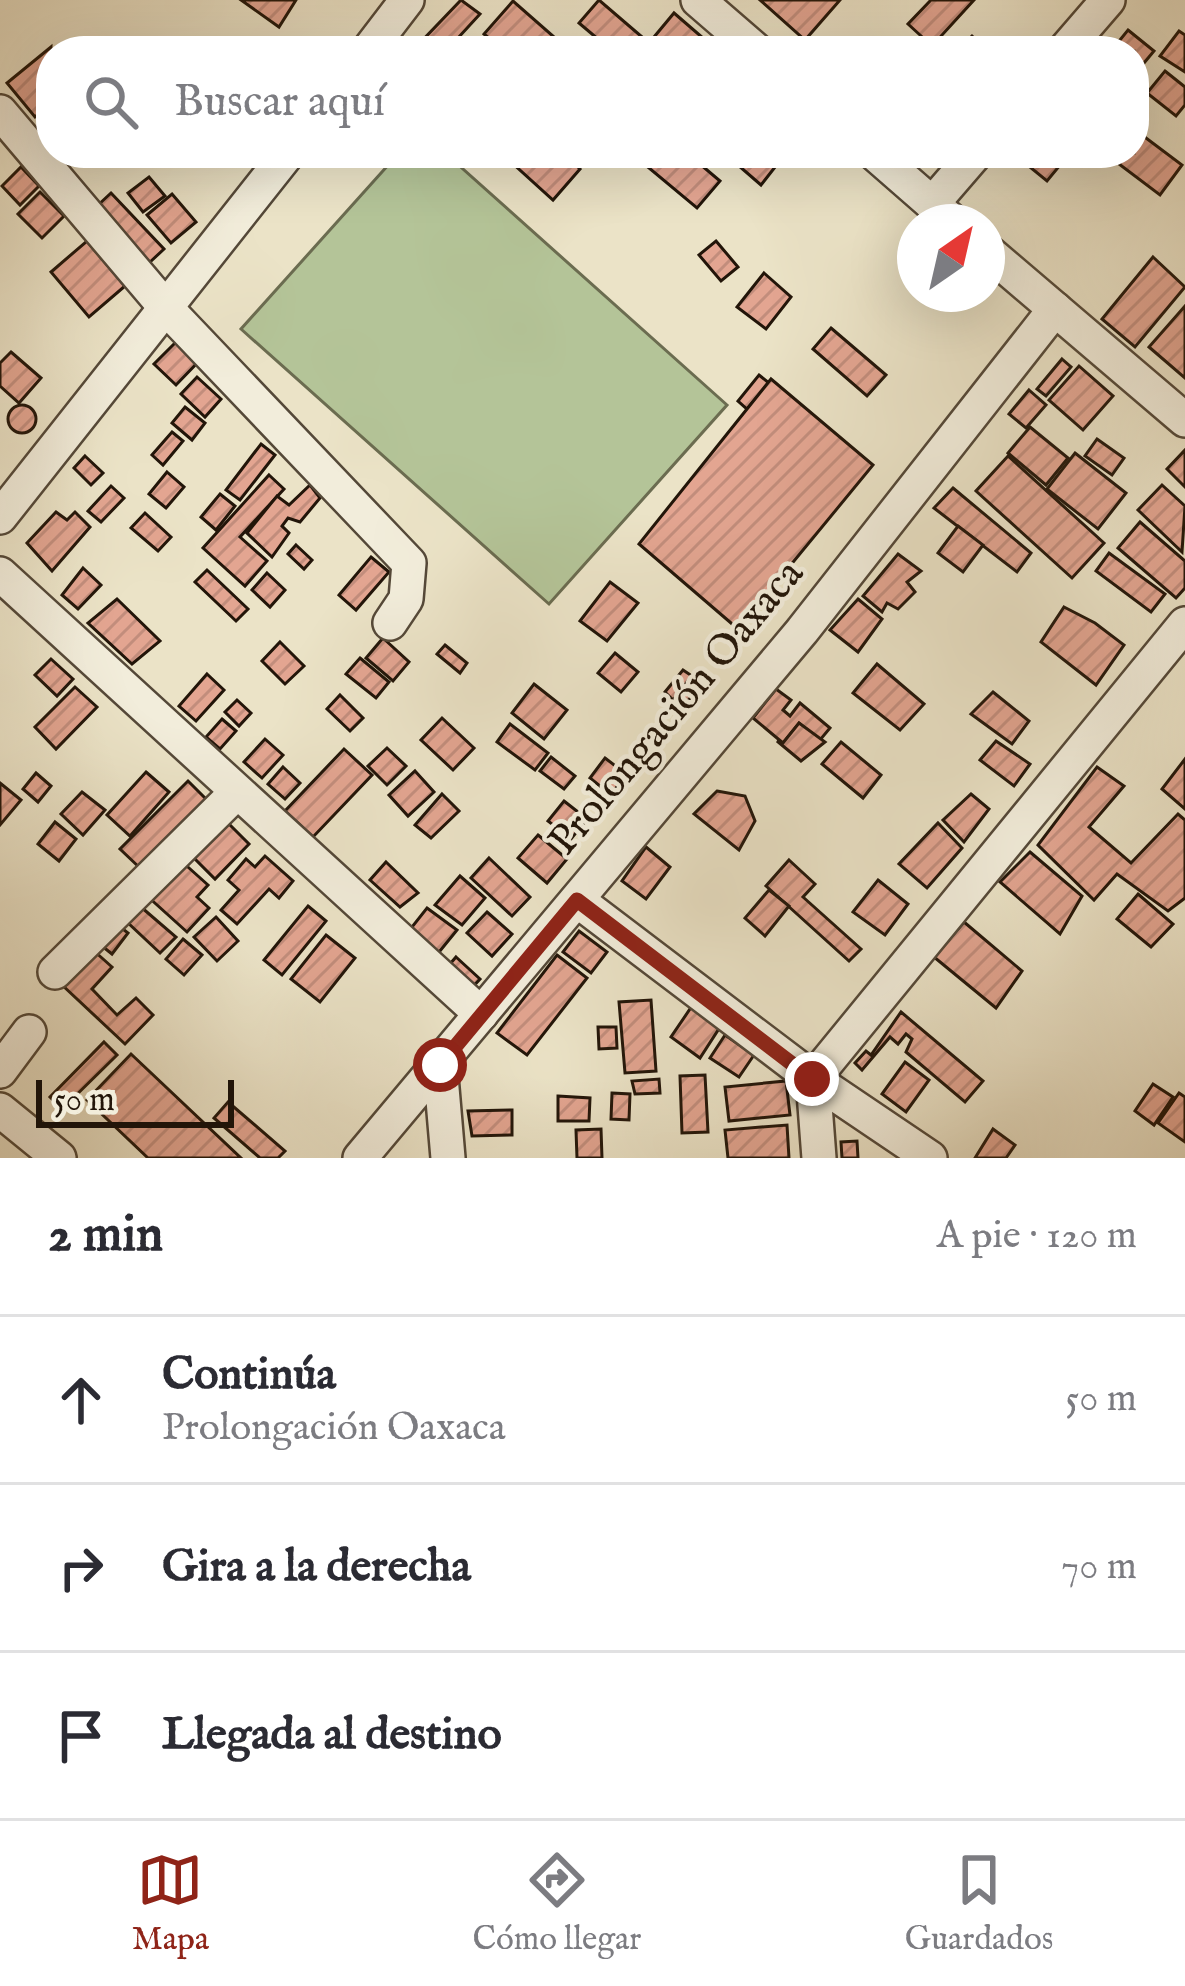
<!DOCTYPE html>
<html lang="es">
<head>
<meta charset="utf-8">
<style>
	body { margin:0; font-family:"IM FELL English",serif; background:#f2f2f3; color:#2b2b33 }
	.compass { position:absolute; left:897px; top:204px; width:108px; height:108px; border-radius:50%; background:#fff; box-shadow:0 12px 48px #0002; rotate:34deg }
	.scale { position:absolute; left:36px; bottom:30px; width:198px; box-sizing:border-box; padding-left:12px; border:6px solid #221509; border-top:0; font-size:33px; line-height:42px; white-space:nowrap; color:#221509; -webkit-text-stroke:9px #f2eddb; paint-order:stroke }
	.stop { position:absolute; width:36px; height:36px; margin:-27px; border:9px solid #8f2418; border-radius:50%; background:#fff }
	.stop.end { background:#8f2418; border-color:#fff; box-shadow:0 3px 12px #0008 }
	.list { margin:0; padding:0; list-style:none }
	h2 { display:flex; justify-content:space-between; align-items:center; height:156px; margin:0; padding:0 48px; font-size:51px }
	h2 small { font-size:39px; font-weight:400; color:#7c7c81 }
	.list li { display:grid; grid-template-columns:78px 1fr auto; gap:36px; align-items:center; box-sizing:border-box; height:168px; padding:0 48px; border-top:3px solid #e1e1e2 }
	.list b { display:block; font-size:45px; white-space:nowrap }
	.list p { margin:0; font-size:39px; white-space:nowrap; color:#7c7c81 }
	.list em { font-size:39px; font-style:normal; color:#7c7c81 }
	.icon { flex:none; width:66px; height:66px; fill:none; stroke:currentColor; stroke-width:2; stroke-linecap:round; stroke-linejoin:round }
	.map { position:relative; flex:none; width:1185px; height:1158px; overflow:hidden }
	.search { position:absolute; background:#fff; box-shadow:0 12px 48px #0002; left:36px; right:36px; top:36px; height:132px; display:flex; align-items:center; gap:30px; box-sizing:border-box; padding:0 42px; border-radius:48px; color:#7c7c81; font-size:45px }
	.sheet { height:660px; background:#fff }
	nav { display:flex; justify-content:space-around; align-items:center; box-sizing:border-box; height:168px; border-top:3px solid #e1e1e2; background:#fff; font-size:33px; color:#7c7c81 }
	nav a { display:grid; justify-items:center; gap:6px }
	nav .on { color:#8f2418 }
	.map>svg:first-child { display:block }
	.pitch { fill:#b4c498; stroke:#6b6c50; stroke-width:3 }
	.building { fill:url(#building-hatch); stroke:#221509; stroke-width:3 }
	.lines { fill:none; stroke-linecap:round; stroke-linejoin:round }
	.minor-casing { stroke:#544838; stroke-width:38 }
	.minor { stroke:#f2eddb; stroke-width:33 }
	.route { stroke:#8f2418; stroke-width:15 }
	.labels { text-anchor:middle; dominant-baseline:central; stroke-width:9; stroke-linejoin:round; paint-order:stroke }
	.street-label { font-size:42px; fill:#221509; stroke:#f2eddb }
</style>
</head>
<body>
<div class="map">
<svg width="1185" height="1158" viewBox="0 0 1185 1158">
	<defs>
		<pattern id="building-hatch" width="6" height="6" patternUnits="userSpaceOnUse" patternTransform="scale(3)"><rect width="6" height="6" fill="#e3a591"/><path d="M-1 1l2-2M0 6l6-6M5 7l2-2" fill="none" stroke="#c28d7c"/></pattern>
	</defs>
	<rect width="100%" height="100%" fill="#ebe3c7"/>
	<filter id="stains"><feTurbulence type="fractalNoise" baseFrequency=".00167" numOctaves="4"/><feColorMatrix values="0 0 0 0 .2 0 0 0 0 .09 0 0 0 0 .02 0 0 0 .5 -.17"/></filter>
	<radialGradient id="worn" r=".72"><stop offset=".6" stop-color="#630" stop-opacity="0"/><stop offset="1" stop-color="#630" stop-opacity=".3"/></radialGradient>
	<polygon class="pitch" points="399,153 445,153 727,405 549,604 241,329"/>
	<g class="building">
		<polygon points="241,0 296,0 279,27"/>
		<polygon points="461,0 480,14 446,51 425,51 418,45"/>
		<polygon points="599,0 649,43 674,13 718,51 612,51 579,23"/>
		<polygon points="760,0 840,0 805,40"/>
		<polygon points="931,0 974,0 932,46 908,24"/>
		<polygon points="513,1 570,51 504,51 484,34"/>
		<polygon points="1128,30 1154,51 1134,75 1134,51 1111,51"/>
		<polygon points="1179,31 1185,35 1185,72 1160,56"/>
		<polygon points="972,36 988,51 957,51"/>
		<polygon points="51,47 51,104 35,117 7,83"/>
		<polygon points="1165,71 1185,87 1185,105 1176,116 1147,93"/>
		<polygon points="1142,135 1182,165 1160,195 1119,164 1128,153 1134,153 1134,145"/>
		<polygon points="501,153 563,153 580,169 553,200"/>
		<polygon points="631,153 687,153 720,181 697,208"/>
		<polygon points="724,153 786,153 761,185"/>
		<polygon points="1033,153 1070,153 1047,181 1025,163"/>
		<polygon points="21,167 39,186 20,205 2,186"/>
		<polygon points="149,177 165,196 143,212 128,193"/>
		<polygon points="40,192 64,216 42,238 18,214"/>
		<polygon points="111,193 164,249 149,263 96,207"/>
		<polygon points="172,194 196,222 171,243 147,215"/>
		<polygon points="87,241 125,286 89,317 51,272"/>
		<polygon points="716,241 738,267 721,281 699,255"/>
		<polygon points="1153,257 1185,287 1135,347 1102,319"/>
		<polygon points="764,273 791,297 766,329 737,307"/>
		<polygon points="1185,306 1185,378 1149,347"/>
		<polygon points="831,328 886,375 867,396 813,349"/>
		<polygon points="178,340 200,360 176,385 154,364"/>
		<polygon points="11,352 41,378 19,403 0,386 0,363"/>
		<polygon points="1062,359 1071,367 1046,396 1037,389"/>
		<polygon points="1079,366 1113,396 1083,430 1049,400"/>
		<polygon points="759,375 769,383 747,409 738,401"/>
		<polygon points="197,377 221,399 205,417 181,394"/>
		<polygon points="771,379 873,465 738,629 639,544"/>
		<polygon points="1029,390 1046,405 1026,428 1009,414"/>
		<circle cx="22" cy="419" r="14"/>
		<polygon points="185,407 205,423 192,440 172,423"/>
		<polygon points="1030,427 1068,458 1046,485 1008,453"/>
		<polygon points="172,432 183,441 163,465 152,455"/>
		<polygon points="1097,439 1124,458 1112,475 1085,456"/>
		<polygon points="261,444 275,455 240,500 226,490"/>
		<polygon points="1185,450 1185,487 1167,469"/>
		<polygon points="1075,453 1126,493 1098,529 1047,489"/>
		<polygon points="85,456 103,473 91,485 74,468"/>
		<polygon points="1008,456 1104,543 1072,578 976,491"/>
		<polygon points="167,472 184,487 166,508 149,494"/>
		<polygon points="269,475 284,489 240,537 267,561 245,586 203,548"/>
		<polygon points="310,485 320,498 300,522 288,518 282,526 289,533 272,557 247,533 277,496 289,505"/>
		<polygon points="1162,485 1185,506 1182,552 1138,510"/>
		<polygon points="111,486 124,498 101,522 88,511"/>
		<polygon points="953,488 1031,553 1017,572 934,508"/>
		<polygon points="220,494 235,506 216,530 201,517"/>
		<polygon points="56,512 67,520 75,512 90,527 52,571 27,543"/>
		<polygon points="145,513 171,537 158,551 131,528"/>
		<polygon points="1140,522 1185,561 1185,588 1176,598 1118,548"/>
		<polygon points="958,526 983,545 963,572 938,553"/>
		<polygon points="296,545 312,560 304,569 288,554"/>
		<polygon points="1109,553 1165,594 1151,612 1096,571"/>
		<polygon points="898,554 921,571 907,582 915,592 898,609 887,603 882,612 863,596"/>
		<polygon points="371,557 389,572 356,610 339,595"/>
		<polygon points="83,568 101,585 78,609 62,595"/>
		<polygon points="207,570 248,609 236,621 195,582"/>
		<polygon points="267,573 285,590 270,607 252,590"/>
		<polygon points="610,582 638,603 607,641 580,621"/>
		<polygon points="117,599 160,641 132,664 88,623"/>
		<polygon points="858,599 882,619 858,652 830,630"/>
		<polygon points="1064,607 1095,623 1124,645 1096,685 1041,642"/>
		<polygon points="383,638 409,662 393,681 366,658"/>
		<polygon points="280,642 304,666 285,684 262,661"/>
		<polygon points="445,645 467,663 460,673 437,654"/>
		<polygon points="615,653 638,672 621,692 598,673"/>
		<polygon points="360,658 389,682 376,698 346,674"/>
		<polygon points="51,659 73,679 57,696 35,675"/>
		<polygon points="877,664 924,704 900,730 853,693"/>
		<polygon points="683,670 692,676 673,700 665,692"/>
		<polygon points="697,672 706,678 684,706 676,699"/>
		<polygon points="207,674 224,690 196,721 179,706"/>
		<polygon points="534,684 567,710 544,739 512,713"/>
		<polygon points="75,687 97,707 56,749 35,727"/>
		<polygon points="776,689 791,700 783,710 790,716 800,703 830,728 820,740 799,723 783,743 753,718"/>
		<polygon points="993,692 1029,721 1012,744 971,714"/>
		<polygon points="340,695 363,718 350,731 327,709"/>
		<polygon points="237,700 251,713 239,726 225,712"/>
		<polygon points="442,718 474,748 453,770 421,740"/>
		<polygon points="222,719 236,731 220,749 206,737"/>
		<polygon points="799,723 825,742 801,761 777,741 783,743"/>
		<polygon points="510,724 548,753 535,770 497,742"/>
		<polygon points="265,739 283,755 262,778 244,762"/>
		<polygon points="996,741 1030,764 1014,786 980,760"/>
		<polygon points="841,742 881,775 863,798 822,764"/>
		<polygon points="387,748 406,766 387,785 368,766"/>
		<polygon points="344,749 372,775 313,837 285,811"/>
		<polygon points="551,757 575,776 564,789 540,771"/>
		<polygon points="605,758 626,774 611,795 590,778"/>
		<polygon points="1185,759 1185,809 1162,789"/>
		<polygon points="283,767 300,783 285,799 268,784"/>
		<polygon points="1097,767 1124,786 1089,827 1131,863 1178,814 1185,820 1185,898 1168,911 1117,874 1094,900 1038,845"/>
		<polygon points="415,771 434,792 408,816 389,795"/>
		<polygon points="146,772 169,792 130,836 107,815"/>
		<polygon points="36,773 51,786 38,802 23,789"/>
		<polygon points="188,781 208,801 141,869 120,849"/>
		<polygon points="0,783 21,800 0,825"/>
		<polygon points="717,791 745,796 755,821 739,850 694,814"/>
		<polygon points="82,792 105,810 83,835 61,814"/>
		<polygon points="442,794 459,811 431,838 415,825"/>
		<polygon points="971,794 989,809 964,842 943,820"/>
		<polygon points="564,801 587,819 571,839 548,821"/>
		<polygon points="224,819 249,844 215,879 190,854"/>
		<polygon points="55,822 76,839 59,861 38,844"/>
		<polygon points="938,823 962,848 927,888 899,864"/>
		<polygon points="538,835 567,859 547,883 518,858"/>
		<polygon points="646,847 670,867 646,899 622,881"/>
		<polygon points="1030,852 1082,896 1060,934 1000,882"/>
		<polygon points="265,856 293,881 279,898 269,889 237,924 221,910 239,890 228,880 246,859 255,867"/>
		<polygon points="489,858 530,897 512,916 471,878"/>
		<polygon points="179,859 208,885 197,897 209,908 187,932 146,895"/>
		<polygon points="789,860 815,884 803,897 861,949 849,961 766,886"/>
		<polygon points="386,862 418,893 400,907 370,880"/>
		<polygon points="460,876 485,898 462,925 435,905"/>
		<polygon points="878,880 908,904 885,935 853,912"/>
		<polygon points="769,890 789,906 765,936 745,918"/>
		<polygon points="1138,894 1173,924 1151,947 1117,919"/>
		<polygon points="308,906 326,921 282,975 264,960"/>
		<polygon points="141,907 176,937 160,953 126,921"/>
		<polygon points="427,908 457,930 435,957 408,932"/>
		<polygon points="487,912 512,934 492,956 467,933"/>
		<polygon points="216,917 238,941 217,961 194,937"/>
		<polygon points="114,922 128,933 112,954 97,942"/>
		<polygon points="964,922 1022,971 996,1008 934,957"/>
		<polygon points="579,931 607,952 591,973 563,952"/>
		<polygon points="326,935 355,958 320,1002 291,979"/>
		<polygon points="183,939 202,955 184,975 166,959"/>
		<polygon points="93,950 112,967 92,989 117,1015 136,998 153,1015 125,1044 61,984"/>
		<polygon points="557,955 587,978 527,1055 497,1033"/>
		<polygon points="456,957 480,979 467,993 444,971"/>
		<polygon points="651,1000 656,1071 625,1073 619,1002"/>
		<polygon points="692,1006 720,1027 700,1058 671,1037"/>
		<polygon points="901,1012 983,1081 965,1102 906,1052 912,1039 906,1034 898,1044 890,1037 862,1070 855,1063 866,1051 871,1055"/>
		<polygon points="598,1027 616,1027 617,1048 599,1049"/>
		<polygon points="725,1035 754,1055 739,1077 710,1058"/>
		<polygon points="104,1042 117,1055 62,1109 50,1097"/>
		<polygon points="131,1054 241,1158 148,1158 87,1100"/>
		<polygon points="905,1062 929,1080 906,1112 882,1094"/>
		<polygon points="705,1075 708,1132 682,1133 680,1076"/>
		<polygon points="659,1079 660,1093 635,1094 632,1081"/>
		<polygon points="786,1081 790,1115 729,1121 725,1087"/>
		<polygon points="1153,1084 1173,1097 1154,1125 1135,1111"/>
		<polygon points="612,1093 630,1094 629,1120 611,1119"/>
		<polygon points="1179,1093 1185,1097 1185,1142 1158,1123"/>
		<polygon points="558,1096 590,1098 589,1121 558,1121"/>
		<polygon points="228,1102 285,1151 278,1158 260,1158 214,1118"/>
		<polygon points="512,1110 512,1135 472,1136 468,1111"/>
		<polygon points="787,1125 789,1158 728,1158 725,1130"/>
		<polygon points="601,1129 602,1158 577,1158 576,1130"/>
		<polygon points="993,1129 1015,1145 1006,1158 975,1158"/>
		<polygon points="857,1141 858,1158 842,1158 841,1142"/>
	</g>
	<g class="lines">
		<g class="minor-casing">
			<g id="minor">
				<polyline points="698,0 757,51"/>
				<polyline points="368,51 407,0"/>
				<polyline points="1064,51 1108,0"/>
				<polyline points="0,112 166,308 409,563 406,599 390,623"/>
				<polyline points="874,153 953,222"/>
				<polyline points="932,204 976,153"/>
				<polyline points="987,251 1185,420"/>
				<polyline points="0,517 288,153"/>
				<polyline points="0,574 481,1014"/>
				<polyline points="577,900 813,1079 930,1158"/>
				<polyline points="55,972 236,793"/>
				<polyline points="440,1065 448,1158"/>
				<polyline points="0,1071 29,1032"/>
				<polyline points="0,1110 59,1158"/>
				<polyline points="360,1158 802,631 1055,309"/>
				<polyline points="819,1158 813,1079 1185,624"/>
			</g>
		</g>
		<use href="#minor" class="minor"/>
	</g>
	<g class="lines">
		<polyline class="route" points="440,1065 577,900 812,1079"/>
	</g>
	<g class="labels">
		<g class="street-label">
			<text transform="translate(677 708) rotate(-50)">Prolongación Oaxaca</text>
		</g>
	</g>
	<rect width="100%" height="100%" filter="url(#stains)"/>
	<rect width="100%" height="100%" fill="url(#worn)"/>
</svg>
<svg class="compass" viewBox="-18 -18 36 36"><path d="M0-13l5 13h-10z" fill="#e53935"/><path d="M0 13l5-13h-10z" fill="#7c7c81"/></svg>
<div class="scale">50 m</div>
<div class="stop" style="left:440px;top:1065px"></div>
<div class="stop end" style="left:812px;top:1079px"></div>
<div class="search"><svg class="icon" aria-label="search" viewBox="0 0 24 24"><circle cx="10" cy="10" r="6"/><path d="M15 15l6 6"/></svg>Buscar aquí</div>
</div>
<section class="sheet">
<h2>2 min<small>A pie · 120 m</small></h2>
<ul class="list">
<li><svg class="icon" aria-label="ahead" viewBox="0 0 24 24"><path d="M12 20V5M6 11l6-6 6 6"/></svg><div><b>Continúa</b><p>Prolongación Oaxaca</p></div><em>50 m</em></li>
<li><svg class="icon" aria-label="right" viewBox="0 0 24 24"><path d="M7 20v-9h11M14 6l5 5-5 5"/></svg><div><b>Gira a la derecha</b></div><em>70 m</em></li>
<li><svg class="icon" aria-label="arrive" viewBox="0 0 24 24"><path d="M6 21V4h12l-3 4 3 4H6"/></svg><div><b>Llegada al destino</b></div></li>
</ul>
</section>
<nav>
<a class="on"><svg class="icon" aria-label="map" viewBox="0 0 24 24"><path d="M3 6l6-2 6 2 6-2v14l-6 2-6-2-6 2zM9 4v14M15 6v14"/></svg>Mapa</a>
<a><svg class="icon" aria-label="directions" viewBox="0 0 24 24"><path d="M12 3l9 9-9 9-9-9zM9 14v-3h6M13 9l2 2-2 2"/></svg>Cómo llegar</a>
<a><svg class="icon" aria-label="saved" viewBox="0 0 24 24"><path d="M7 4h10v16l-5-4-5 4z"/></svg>Guardados</a>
</nav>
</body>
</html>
